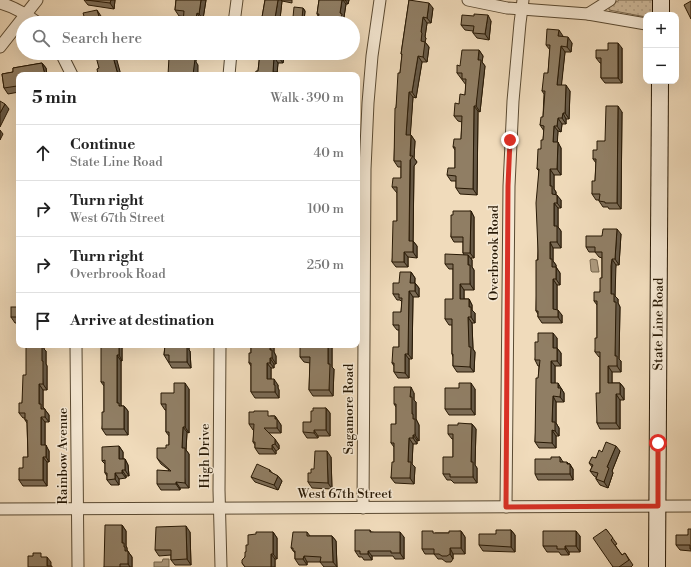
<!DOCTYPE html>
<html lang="en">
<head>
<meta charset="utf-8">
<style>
	body { margin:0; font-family:"Libre Bodoni",serif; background:#f2f2f2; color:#222 }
	.controls { position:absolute; right:12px; top:12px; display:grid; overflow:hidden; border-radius:8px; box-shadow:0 4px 16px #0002 }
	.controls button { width:36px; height:36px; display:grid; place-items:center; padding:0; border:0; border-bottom:1px solid #e0e0e0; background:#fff; color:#222; font:20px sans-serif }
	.stop { position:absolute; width:12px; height:12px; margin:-9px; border:3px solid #d93025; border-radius:50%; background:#fff }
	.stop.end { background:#d93025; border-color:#fff; box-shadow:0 1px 4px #0008 }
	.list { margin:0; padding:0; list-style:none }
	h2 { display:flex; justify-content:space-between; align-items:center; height:52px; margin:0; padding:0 16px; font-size:17px }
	h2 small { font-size:13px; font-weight:400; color:#767676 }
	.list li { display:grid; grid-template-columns:26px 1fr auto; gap:12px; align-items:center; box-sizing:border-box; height:56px; padding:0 16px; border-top:1px solid #e0e0e0 }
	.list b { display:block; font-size:15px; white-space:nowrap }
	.list p { margin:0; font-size:13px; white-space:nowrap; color:#767676 }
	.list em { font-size:13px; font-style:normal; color:#767676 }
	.icon { flex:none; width:22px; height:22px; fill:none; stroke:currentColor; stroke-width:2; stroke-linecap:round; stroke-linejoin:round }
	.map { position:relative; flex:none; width:691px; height:567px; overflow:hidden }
	.search { position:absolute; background:#fff; box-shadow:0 4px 16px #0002; left:16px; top:16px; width:344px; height:44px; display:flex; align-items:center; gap:10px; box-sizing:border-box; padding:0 14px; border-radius:22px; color:#767676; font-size:15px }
	.panel { position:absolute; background:#fff; box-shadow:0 4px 16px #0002; left:16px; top:72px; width:344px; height:276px; border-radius:8px }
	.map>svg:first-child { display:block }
	.grass { fill:url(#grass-dots); stroke:#7b6a50 }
	.water { fill:#ac997d; stroke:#77664d }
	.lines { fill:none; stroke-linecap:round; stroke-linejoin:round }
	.street-casing { stroke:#5a4a32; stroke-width:13 }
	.secondary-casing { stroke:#281905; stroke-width:18 }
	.street { stroke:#f5e8d3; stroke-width:11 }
	.secondary { stroke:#f5e8d3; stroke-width:16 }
	.wall { fill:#7c6c56; stroke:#281905 }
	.shaded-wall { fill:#655846; stroke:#281905 }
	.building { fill:#907e64; stroke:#281905 }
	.route { stroke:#d93025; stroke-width:5 }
	.labels { text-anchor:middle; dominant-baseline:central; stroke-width:3; stroke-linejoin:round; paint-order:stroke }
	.street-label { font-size:13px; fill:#281905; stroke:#f5e8d3 }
</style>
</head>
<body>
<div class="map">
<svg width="691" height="567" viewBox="0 0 691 567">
	<defs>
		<pattern id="grass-dots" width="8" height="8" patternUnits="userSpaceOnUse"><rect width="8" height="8" fill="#ceba9c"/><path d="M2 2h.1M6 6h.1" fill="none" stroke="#b19f85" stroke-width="1.8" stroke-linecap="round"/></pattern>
	</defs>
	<rect width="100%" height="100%" fill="#f0dbbb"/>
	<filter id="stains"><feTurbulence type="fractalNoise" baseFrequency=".005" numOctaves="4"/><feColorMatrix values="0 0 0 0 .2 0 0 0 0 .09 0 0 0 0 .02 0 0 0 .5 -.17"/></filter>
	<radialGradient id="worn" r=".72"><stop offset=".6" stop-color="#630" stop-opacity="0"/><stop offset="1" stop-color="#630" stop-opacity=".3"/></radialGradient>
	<polygon class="grass" points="619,0 655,0 655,15 646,15 646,17 609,10 609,7"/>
	<g class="water">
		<polygon points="592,259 597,260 599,272 592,272 591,271 590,260"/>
		<polygon points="163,559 169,559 169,567 154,567 154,562 162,562"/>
	</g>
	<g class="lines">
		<g class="street-casing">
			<g id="street">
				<polyline points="468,0 507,8 588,14 646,24"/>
				<path d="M0,3c15,4 26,11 38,20"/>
				<polyline points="588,14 610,0"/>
				<polyline points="234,23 237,0"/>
				<polyline points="0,47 37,0"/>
				<polyline points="61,53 72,75"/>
				<polyline points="229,75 231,53"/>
				<polyline points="76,345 78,567"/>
				<polyline points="220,345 219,490 221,567"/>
				<polyline points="506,507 509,186 513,101 520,23 523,0"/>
				<polyline points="363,508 365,169 368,103 372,56 380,0"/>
				<polyline points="0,509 691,506"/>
			</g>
		</g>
		<g class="secondary-casing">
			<g id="secondary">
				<polyline points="661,15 661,0"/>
				<path id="s1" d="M657,567l3,-486"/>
			</g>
		</g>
		<use href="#street" class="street"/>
		<use href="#secondary" class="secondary"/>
	</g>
	<g class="wall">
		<polygon points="84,0 115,0 114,9 88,5"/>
		<polygon points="176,0 206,0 203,19 179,16 175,10"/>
		<polygon points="265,0 292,0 292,3 282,1 280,19 283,23 261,23"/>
		<polygon points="319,0 349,0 348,4 346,4 344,17 346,19 345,23 317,23 318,16 317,14"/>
		<polygon points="409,0 433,8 431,23 427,23 425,37 426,38 425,42 429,47 427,62 422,62 416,98 413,97 410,135 411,135 415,141 414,158 417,162 414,166 413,241 417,246 417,258 408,257 408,267 396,267 392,262 397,221 397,193 392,187 401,178 401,167 398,167 394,161 396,108 402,55 401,54"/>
		<polygon points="303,8 305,11 304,21 295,20 293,17"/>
		<polygon points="491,21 489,40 477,38 473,33 473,31 465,30 461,25"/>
		<polygon points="563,36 562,37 572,43 571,52 565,52 561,85 570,91 569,119 566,119 566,124 562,124 561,132 558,131 557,142 561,148 561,175 554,175 554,189 556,192 556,195 561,200 561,208 558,208 558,227 561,231 561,248 553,248 553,261 556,265 556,267 560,273 560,285 557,285 557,310 562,315 562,323 542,323 538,317 538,314 536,311 538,251 539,171 537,169 541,149 543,140 544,131 540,125 543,117 544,94 542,91 548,73 550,50 546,45"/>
		<polygon points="622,48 622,83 605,83 601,78 601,63 600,63 596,58 608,50"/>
		<polygon points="479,50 483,56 482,62 485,66 480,112 478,111 477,195 460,194 456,188 456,181 451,181 447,175 455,168 455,150 453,147 461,139 462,122 458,121 454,116 459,104 465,95 466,85 457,73 460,66"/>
		<polygon points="149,53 164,53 164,59 153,58"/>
		<polygon points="260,53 284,56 283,63 278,63 277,72 258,71"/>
		<polygon points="42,63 46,68 47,75 19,75 19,92 8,94 4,88 2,74 13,72 13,68"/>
		<polygon points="622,112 621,209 609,209 608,207 603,207 599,201 599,200 596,200 592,194 595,181 596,163 593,159 597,150 605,141"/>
		<polygon points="471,211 474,217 474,258 471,258 472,260 472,267 474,270 474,290 464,290 464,299 469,299 472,305 472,310 475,313 475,323 472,323 473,349 475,352 474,372 457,372 453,366 453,357 452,354 452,325 449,325 445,319 453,299 453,269 449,269 445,264 464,255 463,253 463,242 454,242 451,237 453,215"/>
		<polygon points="621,234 619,265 616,265 615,272 615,296 618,299 618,303 620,307 619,359 621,361 621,372 612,372 612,383 620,383 624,388 624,400 620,400 620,429 600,429 597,423 600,393 600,357 599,357 595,352 597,338 597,305 594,301 600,292 602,278 602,258 599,257 595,252 589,252 586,247 602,236"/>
		<polygon points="411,272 415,278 415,283 419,288 419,297 413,297 412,359 409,359 409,378 398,378 394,372 394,366 392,363 399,347 399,330 397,330 393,325 401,312 402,302 400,300 397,300 393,294 399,283"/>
		<polygon points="19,307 19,323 15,323 11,317"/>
		<polygon points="557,338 557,348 561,353 561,366 555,366 555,383 561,388 564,393 564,402 556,402 556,423 559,428 559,436 556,436 556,448 539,448 535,442 539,366 538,366 535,360 538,342"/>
		<polygon points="44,345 44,349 46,351 46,364 47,366 47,390 43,390 43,407 49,415 49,422 45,422 45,445 49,451 49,462 47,462 47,486 23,486 19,480 23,468 28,457 27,423 25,420 25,418 23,418 19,413 22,403 26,375"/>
		<polygon points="122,345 122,361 121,361 121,405 122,406 124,406 128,411 128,435 106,435 102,429 104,412 104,386 101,382"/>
		<polygon points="165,345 189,345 189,350 190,351 191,368 172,368 164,355"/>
		<polygon points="251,345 274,345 274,352 276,356 276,364 274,364 274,368 271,368 271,379 278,385 278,388 279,390 279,398 255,398 251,392 251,366 249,363 251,353"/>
		<polygon points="309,345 332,345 332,367 334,369 333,396 313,396 309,390 310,363 304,362 300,357 309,346"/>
		<polygon points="459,388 475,389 475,415 449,415 445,409"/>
		<polygon points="189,389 189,433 187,432 186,450 189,454 189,488 180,488 180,490 161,490 157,484 169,470 161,464 157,458 169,445 169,436 166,432 166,410 165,410 161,404 174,393"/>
		<polygon points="414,393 414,400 416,402 416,419 419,425 419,441 417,440 417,444 413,444 412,464 415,467 414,484 395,483 391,478 394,462 394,447 391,443 396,424 396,407 394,404"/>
		<polygon points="326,408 330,413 330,436 318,436 318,438 307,438 303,432 311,422 313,411"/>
		<polygon points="271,416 275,416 281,425 281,433 269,433 279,445 279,449 276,451 276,454 259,454 255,448 255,445 253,442 254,430 253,430 249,424"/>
		<polygon points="472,424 476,429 475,465 477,468 477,483 454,483 451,480 447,480 443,474 453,457 453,439 452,439 448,434 458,425"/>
		<polygon points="119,446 123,452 123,459 125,459 128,465 129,476 126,476 126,478 119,479 119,485 111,485 107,480 107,476 105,473 105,464 102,461"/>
		<polygon points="620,451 612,471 613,473 608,488 600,485 596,479 596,477 594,476 590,471 592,467 589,463 602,452"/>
		<polygon points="331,457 332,489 312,488 308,482 311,473"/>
		<polygon points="560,457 563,462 570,464 573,469 573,480 538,480 535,474 551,459"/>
		<polygon points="270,470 272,473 278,476 282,481 278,490 255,482 251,477"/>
		<polygon points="122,525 126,531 126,546 127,548 127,550 132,557 132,567 104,567"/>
		<polygon points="606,529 617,544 615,545 622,555 625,553 633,565 631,567 613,567"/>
		<polygon points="691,529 691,551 680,550 676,545 688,535"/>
		<polygon points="370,530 371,532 404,537 404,559 395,559 393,556 372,556 372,560 364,560 362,557 359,557 355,551"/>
		<polygon points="511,530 515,535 515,552 483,551 479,545 496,534"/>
		<polygon points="461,531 465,537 465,554 453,554 453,559 451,562 446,562 442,559 438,559 434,554 425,554 422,549 435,533 449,533"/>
		<polygon points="190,532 191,565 175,565 171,560 171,555 159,556 155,550"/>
		<polygon points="273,532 277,538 277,559 275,559 275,567 245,567 242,563 245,557 248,545"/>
		<polygon points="307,532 310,536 332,536 336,541 337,567 324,567 320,562 307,562 307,565 299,565 295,559 295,553 291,548"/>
		<polygon points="580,536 580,552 569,552 569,555 561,555 559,552 547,552 543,546"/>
	</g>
	<g class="shaded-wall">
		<polygon points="111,0 115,0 114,9 110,3"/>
		<polygon points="201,0 206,0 203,19 199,14"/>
		<polygon points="278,0 281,0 282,1 280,19 283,23 279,23 275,18"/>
		<polygon points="342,0 343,0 346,4 344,17 346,19 345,23 340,23 340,13"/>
		<polygon points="345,0 349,0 348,4"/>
		<polygon points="429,3 433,8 431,23 427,18"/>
		<polygon points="303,8 305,11 304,21 302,18"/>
		<polygon points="97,10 101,16 103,23 100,20"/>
		<polygon points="197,13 201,19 200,23 195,23"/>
		<polygon points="488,15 491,21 489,40 485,34"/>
		<polygon points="423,17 427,23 425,37 426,38 425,42 429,47 427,62 423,57 421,41 421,32"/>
		<polygon points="559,30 563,36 562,42 558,36"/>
		<polygon points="568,37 572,43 571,52 567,47"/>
		<polygon points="618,43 622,48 622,83 618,78"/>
		<polygon points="561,46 565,52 561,90 557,85"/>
		<polygon points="479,50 483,56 482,62 485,66 480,112 476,106"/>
		<polygon points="112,53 115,53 121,75 118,75"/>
		<polygon points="160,53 164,53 164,59 160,54"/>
		<polygon points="193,53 197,53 196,62 198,65 198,75 193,75 192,59"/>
		<polygon points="280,53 282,53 284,56 283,63 279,58"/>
		<polygon points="418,56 422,62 416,98 412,92"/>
		<polygon points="274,57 278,63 277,75 273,72"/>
		<polygon points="42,63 46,68 47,75 45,75"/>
		<polygon points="566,85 570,91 569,119 565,113"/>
		<polygon points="409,92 413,97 410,140 406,135"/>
		<polygon points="5,104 9,109 0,127 0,113"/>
		<polygon points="474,106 478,111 477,195 473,189"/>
		<polygon points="618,106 622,112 621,209 617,203"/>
		<polygon points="563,113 566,119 566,124 562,118"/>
		<polygon points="558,118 562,124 561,132 557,126"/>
		<polygon points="554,126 558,131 557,148 553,142"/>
		<polygon points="0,130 3,134 0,140"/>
		<polygon points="411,135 415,141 414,158 417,162 414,166 413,246 409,241"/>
		<polygon points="558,142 561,148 561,175 557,169"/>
		<polygon points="550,169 554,175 554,189 556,192 555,200 552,194 550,186"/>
		<polygon points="557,195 561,200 561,208 557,203"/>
		<polygon points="554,203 558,208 558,227 561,231 561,248 557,242 554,226"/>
		<polygon points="471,211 474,217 474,258 470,253"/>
		<polygon points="617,229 621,234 619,265 615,259"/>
		<polygon points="413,241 417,246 417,258 413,252"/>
		<polygon points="550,242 553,248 553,261 556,265 556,272 552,267 550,259"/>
		<polygon points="404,252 408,257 408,267 404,262"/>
		<polygon points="468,255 472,260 472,267 474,270 474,290 470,284 468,265"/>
		<polygon points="612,259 616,265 615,296 618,299 618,303 620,307 619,359 621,361 621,372 617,366 615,356 614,302 611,294"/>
		<polygon points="556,267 560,273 560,285 556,279"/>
		<polygon points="411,272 415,278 414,288 410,283"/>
		<polygon points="553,279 557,285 557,315 553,309"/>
		<polygon points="415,283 419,288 419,297 415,291"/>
		<polygon points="460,284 464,290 464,305 460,299"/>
		<polygon points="409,291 413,297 412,359 408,354"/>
		<polygon points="469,299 472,305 472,310 475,313 475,323 471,317 469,307"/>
		<polygon points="558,310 562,315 562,323 558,317"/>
		<polygon points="468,317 472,323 473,349 475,352 474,372 470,367 468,338"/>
		<polygon points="553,333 557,338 557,353 553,348"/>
		<polygon points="40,345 44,345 44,349 46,351 46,364 47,366 47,390 43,384"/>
		<polygon points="119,345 122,345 122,361 119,355"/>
		<polygon points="185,345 189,345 189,350 190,351 191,368 187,362"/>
		<polygon points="270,345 274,345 274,352 276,356 276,364 272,358 270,350"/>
		<polygon points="328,345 332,345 332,367 334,369 333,396 329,390 328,364"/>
		<polygon points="557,348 561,353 561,366 557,361"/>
		<polygon points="405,354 409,359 409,378 405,373"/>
		<polygon points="117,355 121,361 121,405 123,408 123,411 117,403"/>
		<polygon points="270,358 274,364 274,368 270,363"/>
		<polygon points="551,361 555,366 555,388 551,383"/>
		<polygon points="267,363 271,368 271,385 267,379"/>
		<polygon points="608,366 612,372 612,388 608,383"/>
		<polygon points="274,379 278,385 278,388 279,390 279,398 275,392 274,385"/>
		<polygon points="185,383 189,389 189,433 185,427"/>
		<polygon points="471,383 475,389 475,415 471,409"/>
		<polygon points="558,383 564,393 564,402 560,397 558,388"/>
		<polygon points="620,383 624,388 624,400 620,394"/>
		<polygon points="39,384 43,390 43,407 49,415 49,422 45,417 39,404"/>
		<polygon points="411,387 414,393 414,400 416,402 416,419 419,425 419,441 415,435 412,414 410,397"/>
		<polygon points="616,394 620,400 620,429 616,423"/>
		<polygon points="553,396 556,402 556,423 559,428 559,436 555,431 552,422"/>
		<polygon points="124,406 128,411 128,435 124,429"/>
		<polygon points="326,408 330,413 330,436 326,430"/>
		<polygon points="275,416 281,425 281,433 277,428 275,419"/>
		<polygon points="41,417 45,422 45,451 41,445"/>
		<polygon points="472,424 476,429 475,465 477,468 477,483 473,477 471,462"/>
		<polygon points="183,427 187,432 186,450 189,454 189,488 185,483 182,448"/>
		<polygon points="314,430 318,436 318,438 314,433"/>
		<polygon points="552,430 556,436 556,448 552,443"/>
		<polygon points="413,435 417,440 417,444 413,438"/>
		<polygon points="409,438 413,444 412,464 415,467 414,484 410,478 408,462"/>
		<polygon points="275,439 279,445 279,449 275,444"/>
		<polygon points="46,445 49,451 49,462 46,457"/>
		<polygon points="272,445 276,451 276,454 272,449"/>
		<polygon points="119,446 123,452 123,465 119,459"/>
		<polygon points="616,446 620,451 612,471 613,473 608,488 604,482 607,467"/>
		<polygon points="327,451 331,457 332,489 328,483"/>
		<polygon points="43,457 47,462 47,486 43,480"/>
		<polygon points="125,459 128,465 129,476 125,470"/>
		<polygon points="567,462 573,469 573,480 570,474"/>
		<polygon points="122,470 126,476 126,478 122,473"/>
		<polygon points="115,473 119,479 119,485 115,479"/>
		<polygon points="278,476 282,481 278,490 274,485"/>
		<polygon points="176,482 180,488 180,490 176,484"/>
		<polygon points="122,525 126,531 126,546 127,548 127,550 132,557 132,567 130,567 128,564 125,551 122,543"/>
		<polygon points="186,526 190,532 191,565 187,559"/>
		<polygon points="511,530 515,535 515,552 511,547"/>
		<polygon points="461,531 465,537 465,554 461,548"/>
		<polygon points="576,531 580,536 580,552 576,546"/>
		<polygon points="273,532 277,538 277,559 273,554"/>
		<polygon points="400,532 404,537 404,559 400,553"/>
		<polygon points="332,536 336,541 337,567 333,562"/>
		<polygon points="565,546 569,552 569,555 565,549"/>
		<polygon points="450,548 453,554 453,559 450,554"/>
		<polygon points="368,551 372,556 372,560 368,554"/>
		<polygon points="271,554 275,559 275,567 271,567"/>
		<polygon points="304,556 307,562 307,565 303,559"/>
		<polygon points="47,557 51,562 51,567 47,566"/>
	</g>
	<g class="building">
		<polygon points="86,0 111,0 110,3"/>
		<polygon points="176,0 201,0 199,14 197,13 195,23 183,23 184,11 175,10"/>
		<polygon points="265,0 278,0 275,18 280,18 279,23 261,23"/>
		<polygon points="319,0 342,0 340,13 342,14 340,23 317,23 319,14 317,14"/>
		<polygon points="409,0 429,3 427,18 423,17 421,32 422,33 421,41 425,42 423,57 418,56 412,92 409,92 406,135 411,135 410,156 413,156 410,160 409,241 413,241 413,252 404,252 404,262 392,262 393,221 397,221 397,187 392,187 393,178 401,178 401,161 394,161 395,108 396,108 398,73 400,73 402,54 401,54"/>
		<polygon points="691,1 691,19 684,5"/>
		<polygon points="294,7 303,8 302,18 293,17"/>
		<polygon points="97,10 100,20 107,18 108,23 86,23 83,13"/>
		<polygon points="474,14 488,15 485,34 473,33 474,26 461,25 462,15 474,16"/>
		<polygon points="547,29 559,30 558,36 568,37 567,47 561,46 557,85 566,85 565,113 563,113 562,118 558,118 557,126 554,126 553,142 558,142 557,169 550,169 550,186 552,186 552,194 557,195 557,203 554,203 554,226 557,226 557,242 550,242 550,259 552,259 552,267 556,267 556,279 553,279 553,309 558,310 558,317 538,317 538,311 536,311 536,260 538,260 538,251 536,203 539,169 537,169 538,149 541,149 541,140 543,140 544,126 540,125 541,117 543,117 545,91 542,91 544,73 548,73 550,45 546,45"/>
		<polygon points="608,43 618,43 618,78 601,78 601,58 596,58 596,50 608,50"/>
		<polygon points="462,50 479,50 478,60 481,60 476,106 474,106 473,189 456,188 456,176 447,175 448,168 455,168 455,147 453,147 454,139 461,139 462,116 454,116 455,103 459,104 460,94 465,95 466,79 462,79 462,73 457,73 457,65 460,66"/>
		<polygon points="95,53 112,53 118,75 98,75 97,69 99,68"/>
		<polygon points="181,53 193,53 192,59 195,59 193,75 168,75 169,57 180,58"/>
		<polygon points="260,53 280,53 279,58 274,57 273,72 278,72 277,75 255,75 256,71 258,71"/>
		<polygon points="42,63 45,75 19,75 19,89 18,89 17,86 4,88 2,74 13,72 13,68"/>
		<polygon points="0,101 5,104 0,113"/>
		<polygon points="606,106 618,106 617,203 605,203 605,202 599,201 600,194 592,194 592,181 595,181 596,159 593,159 593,150 597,150 597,141 605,141"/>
		<polygon points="453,211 471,211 470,253 463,253 463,237 451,237 451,215 453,215"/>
		<polygon points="603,229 617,229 615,259 612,259 611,266 611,294 614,294 614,302 616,302 615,356 617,356 617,366 608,366 608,383 620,383 620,394 616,394 616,423 597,423 596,393 600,393 600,352 595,352 595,338 597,338 597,301 594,301 594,292 600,292 600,278 602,278 602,252 595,252 595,247 586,247 586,236 602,236"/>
		<polygon points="445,254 468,255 468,265 470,265 470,284 460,284 460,299 469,299 469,307 471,307 471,317 468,317 469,347 471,347 470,367 453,366 453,354 452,354 452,319 445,319 445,299 453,299 453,264 445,264"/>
		<polygon points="400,272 411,272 410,283 415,283 415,291 409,291 408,354 405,354 405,373 394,372 394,363 392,363 393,347 399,347 399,325 393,325 393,312 401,312 402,298 399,298 399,294 393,294 393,283 399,283"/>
		<rect x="11" y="307" width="8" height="10"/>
		<polygon points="538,333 553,333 553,348 557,348 557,361 551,361 551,383 558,383 558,388 561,388 560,397 553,396 552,422 555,422 555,431 552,430 552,443 535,442 536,378 538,378 540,360 535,360 535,342 538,342"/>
		<polygon points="26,345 42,345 42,361 43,361 43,384 39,384 39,404 41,404 41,409 45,409 45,417 41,417 41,445 46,445 46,457 43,457 43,480 19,480 19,468 23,468 23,457 28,457 27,420 25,420 25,413 19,413 19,403 22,403 23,375 26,375"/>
		<polygon points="101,345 119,345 119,355 117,355 117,403 119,403 119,406 124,406 124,429 102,429 102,412 104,412 104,382 101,382"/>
		<polygon points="165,345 185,345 185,346 187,346 187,362 169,362 169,355 164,355"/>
		<polygon points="251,345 270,345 270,350 272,350 272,358 270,358 270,363 267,363 267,379 274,379 274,385 275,385 275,392 251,392 251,363 249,363 249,353 251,353"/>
		<polygon points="309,345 328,345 328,364 330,364 329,390 309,390 310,357 300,357 300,346 309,346"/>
		<polygon points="174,383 185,383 185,427 183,427 182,448 185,448 185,483 176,482 176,484 157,484 157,470 171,471 157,458 157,448 166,448 166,445 169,445 169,432 166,432 166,404 161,404 161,393 174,393"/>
		<polygon points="459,383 471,383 471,409 445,409 445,388 459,388"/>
		<polygon points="394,387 411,387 410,397 412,397 412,414 413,414 413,419 415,419 415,435 413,435 413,438 409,438 408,462 411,462 410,478 391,478 392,462 394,462 394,443 391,443 391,424 396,424 396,404 394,404"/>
		<polygon points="313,408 326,408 326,430 314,430 314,433 303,432 303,422 311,422 311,411 313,411"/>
		<polygon points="254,411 268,411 268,416 275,416 275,419 277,419 277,428 264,428 275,439 275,444 272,445 272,449 255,448 255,442 253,442 254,424 249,424 249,412 254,412"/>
		<polygon points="458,423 472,424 471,462 473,462 473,477 450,477 450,474 443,474 443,457 453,457 453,434 448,434 448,425 458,425"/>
		<polygon points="606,442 616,446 607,467 609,468 604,482 596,479 598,473 590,471 593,465 589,463 592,457 596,458 599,450 602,452"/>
		<polygon points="119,446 119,459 125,459 125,470 122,470 122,473 115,473 115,479 107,480 107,473 105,473 105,460 102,461 102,447"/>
		<polygon points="315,451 327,451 328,483 308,482 308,473 311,473 311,469 314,469"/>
		<polygon points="551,457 560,457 560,462 567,462 567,464 570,464 570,474 535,474 535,459 551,459"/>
		<polygon points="257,464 270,470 269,471 278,476 274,485 251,477"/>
		<polygon points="105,525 122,525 122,543 124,543 124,547 125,547 125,551 128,551 128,564 120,564 120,567 104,567"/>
		<polygon points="186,526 187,559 171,560 171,550 155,550 156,527"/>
		<polygon points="606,529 613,538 611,540 622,555 625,553 629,560 619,567 613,567 593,538"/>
		<polygon points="688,529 691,529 691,549 690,549 690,545 676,545 676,535 688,535"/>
		<polygon points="355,530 370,530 370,532 400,532 400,553 391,553 391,551 368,551 368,554 360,554 360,551 355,551"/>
		<polygon points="496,530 511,530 511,547 479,545 479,534 496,534"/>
		<polygon points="422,531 433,531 433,533 449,533 449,531 461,531 461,548 450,548 450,554 447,556 442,556 439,554 434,554 434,549 422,549"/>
		<polygon points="543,531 576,531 576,546 565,546 565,549 557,549 557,546 543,546"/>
		<polygon points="256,532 273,532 273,554 271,554 271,567 245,567 242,563 242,560 245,557 245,552 246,552 246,545 248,545 248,535 256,534"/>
		<polygon points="293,532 307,532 307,536 332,536 333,562 320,562 321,557 304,556 303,559 295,559 295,551 293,551 293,548 291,548"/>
		<polygon points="33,553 41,553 41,557 47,557 47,566 52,566 52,567 28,567 28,556 33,556"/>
	</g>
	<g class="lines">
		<polyline class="route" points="510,140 508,186 506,507 658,506 658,443"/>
	</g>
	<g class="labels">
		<g class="street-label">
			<text transform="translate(494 253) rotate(-90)">Overbrook Road</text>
			<text stroke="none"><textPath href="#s1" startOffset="243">State Line Road</textPath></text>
			<text transform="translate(349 409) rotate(-90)">Sagamore Road</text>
			<text transform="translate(63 456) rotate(-90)">Rainbow Avenue</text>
			<text transform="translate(205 456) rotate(-90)">High Drive</text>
			<text x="345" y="494">West 67th Street</text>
		</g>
	</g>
	<rect width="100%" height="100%" filter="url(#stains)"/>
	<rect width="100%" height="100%" fill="url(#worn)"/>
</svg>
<div class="controls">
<button>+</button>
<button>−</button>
</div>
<div class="stop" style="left:658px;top:443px"></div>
<div class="stop end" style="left:510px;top:140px"></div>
<div class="search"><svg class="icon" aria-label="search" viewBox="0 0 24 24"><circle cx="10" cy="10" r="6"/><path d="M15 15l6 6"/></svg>Search here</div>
<section class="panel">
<h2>5 min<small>Walk · 390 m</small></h2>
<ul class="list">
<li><svg class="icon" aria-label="ahead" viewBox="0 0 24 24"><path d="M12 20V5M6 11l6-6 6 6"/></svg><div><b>Continue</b><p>State Line Road</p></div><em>40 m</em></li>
<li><svg class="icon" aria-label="right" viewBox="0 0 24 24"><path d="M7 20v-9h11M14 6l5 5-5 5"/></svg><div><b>Turn right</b><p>West 67th Street</p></div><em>100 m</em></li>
<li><svg class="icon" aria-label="right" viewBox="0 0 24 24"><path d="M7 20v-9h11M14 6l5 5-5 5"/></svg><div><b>Turn right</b><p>Overbrook Road</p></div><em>250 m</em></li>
<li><svg class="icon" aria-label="arrive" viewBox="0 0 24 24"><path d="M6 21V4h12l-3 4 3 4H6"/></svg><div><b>Arrive at destination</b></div></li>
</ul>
</section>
</div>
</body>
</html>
